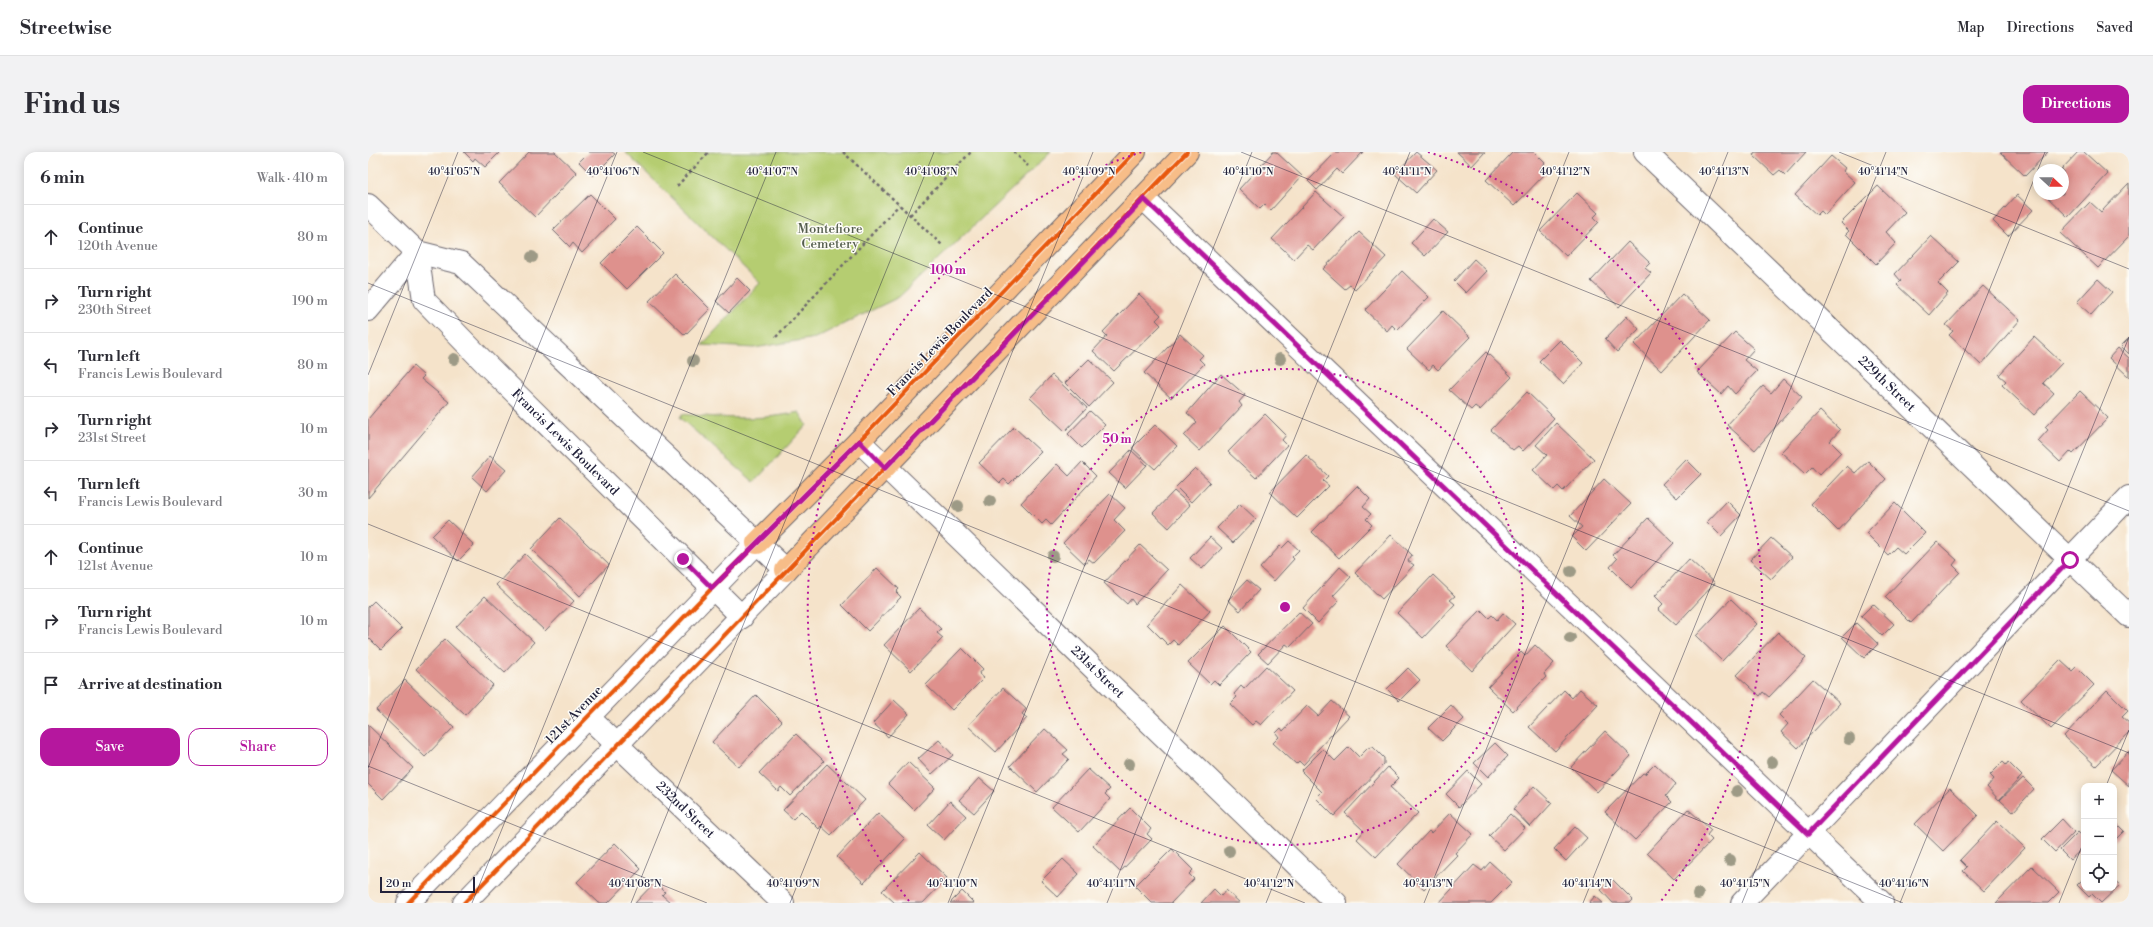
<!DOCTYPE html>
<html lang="en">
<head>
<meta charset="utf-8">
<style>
	body { margin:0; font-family:"Libre Bodoni",serif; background:#f2f2f3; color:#2b2b33 }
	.controls { position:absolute; right:12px; bottom:12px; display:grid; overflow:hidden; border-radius:8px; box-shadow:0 2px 10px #0003 }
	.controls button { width:36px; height:36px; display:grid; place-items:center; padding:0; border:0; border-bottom:1px solid #e1e1e2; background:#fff; color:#2b2b33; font:20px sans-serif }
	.compass { position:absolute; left:1665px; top:12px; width:36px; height:36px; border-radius:50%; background:#fff; box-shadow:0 2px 10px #0003; rotate:112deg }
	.scale { position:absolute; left:12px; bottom:10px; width:95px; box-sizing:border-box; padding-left:4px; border:2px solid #22223b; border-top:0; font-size:11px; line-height:14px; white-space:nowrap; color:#22223b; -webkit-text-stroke:3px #fdfcf7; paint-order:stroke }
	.stop { position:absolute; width:12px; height:12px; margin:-9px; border:3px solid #b5179e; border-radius:50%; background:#fff }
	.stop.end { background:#b5179e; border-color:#fff; box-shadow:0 1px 4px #0008 }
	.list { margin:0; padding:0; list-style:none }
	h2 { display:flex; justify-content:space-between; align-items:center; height:52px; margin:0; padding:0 16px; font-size:17px }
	h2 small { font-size:13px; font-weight:400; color:#7c7c81 }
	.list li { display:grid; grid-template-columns:26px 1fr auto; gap:12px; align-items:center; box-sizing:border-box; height:64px; padding:0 16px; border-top:1px solid #e1e1e2 }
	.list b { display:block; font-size:15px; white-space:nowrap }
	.list p { margin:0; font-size:13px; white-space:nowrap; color:#7c7c81 }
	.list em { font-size:13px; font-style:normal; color:#7c7c81 }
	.actions { display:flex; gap:8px; padding:12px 16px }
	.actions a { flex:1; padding:9px 0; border:1px solid #b5179e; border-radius:12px; text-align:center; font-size:14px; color:#b5179e }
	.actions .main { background:#b5179e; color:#fff }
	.icon { flex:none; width:22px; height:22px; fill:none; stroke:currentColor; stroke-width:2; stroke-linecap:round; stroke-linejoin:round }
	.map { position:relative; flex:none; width:1761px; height:751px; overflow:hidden; border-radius:12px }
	header { display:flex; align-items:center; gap:24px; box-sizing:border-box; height:56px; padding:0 20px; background:#fff; border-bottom:1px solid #e1e1e2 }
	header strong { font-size:19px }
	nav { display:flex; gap:22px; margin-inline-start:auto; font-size:14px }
	.intro { display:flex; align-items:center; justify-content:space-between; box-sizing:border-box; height:96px; padding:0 24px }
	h1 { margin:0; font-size:28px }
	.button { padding:10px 18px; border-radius:12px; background:#b5179e; color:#fff; font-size:14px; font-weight:700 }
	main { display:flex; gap:24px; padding:0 24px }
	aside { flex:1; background:#fff; border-radius:12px; box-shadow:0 2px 10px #0003 }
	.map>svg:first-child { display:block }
	.green { fill:#b5cd71; stroke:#6c7856 }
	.building { fill:#de918d }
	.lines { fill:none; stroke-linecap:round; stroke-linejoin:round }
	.minor-casing { stroke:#6c666d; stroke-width:24 }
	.major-casing { stroke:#6c666d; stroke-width:24 }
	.path { stroke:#6c666d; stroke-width:2.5; stroke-dasharray:3 3; stroke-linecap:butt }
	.minor { stroke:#fff; stroke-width:22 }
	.major { stroke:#f7bd88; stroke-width:22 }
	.cycleway-casing { stroke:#fdfcf7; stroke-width:6 }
	.cycleway { stroke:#e8590c; stroke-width:4 }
	.tree { fill:#9d9a86 }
	.route { stroke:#b5179e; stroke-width:5 }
	.ticks { fill:none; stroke:#22223b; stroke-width:1; stroke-opacity:0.45 }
	.ring { fill:none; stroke:#b5179e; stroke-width:2; stroke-dasharray:2 4 }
	.labels { text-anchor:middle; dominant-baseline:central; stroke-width:3; stroke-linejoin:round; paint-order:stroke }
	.park-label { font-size:13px; fill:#555e4e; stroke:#fdfcf7 }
	.street-label { font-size:13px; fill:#22223b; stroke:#fdfcf7 }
	.ticks-label { font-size:10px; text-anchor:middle; fill:#22223b; stroke:#fdfcf7; stroke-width:3; stroke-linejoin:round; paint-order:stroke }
	.centre { fill:#b5179e; stroke:#fdfcf7; stroke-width:2 }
	.ring-label { font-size:12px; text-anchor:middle; font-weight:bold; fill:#b5179e; stroke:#fdfcf7; stroke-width:3; stroke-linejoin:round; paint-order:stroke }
</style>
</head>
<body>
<header>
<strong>Streetwise</strong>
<nav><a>Map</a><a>Directions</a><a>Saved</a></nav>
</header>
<div class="intro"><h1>Find us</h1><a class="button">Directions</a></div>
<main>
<aside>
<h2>6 min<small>Walk · 410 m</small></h2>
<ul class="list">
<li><svg class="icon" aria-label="ahead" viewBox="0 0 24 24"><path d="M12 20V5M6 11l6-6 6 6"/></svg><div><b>Continue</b><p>120th Avenue</p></div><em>80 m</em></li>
<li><svg class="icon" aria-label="right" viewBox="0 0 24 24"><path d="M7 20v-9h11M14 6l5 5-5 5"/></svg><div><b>Turn right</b><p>230th Street</p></div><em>190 m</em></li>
<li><svg class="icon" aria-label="left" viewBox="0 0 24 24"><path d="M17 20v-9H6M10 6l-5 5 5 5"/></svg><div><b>Turn left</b><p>Francis Lewis Boulevard</p></div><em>80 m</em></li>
<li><svg class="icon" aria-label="right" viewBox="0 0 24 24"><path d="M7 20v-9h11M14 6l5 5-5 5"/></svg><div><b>Turn right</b><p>231st Street</p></div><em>10 m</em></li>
<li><svg class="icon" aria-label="left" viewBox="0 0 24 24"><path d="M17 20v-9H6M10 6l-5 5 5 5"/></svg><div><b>Turn left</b><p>Francis Lewis Boulevard</p></div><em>30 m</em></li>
<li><svg class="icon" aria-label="ahead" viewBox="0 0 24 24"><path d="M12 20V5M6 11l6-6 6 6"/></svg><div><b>Continue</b><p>121st Avenue</p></div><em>10 m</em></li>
<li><svg class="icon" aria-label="right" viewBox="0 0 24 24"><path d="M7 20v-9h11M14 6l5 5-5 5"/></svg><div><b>Turn right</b><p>Francis Lewis Boulevard</p></div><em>10 m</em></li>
<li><svg class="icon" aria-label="arrive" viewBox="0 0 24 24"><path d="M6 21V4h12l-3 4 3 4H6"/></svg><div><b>Arrive at destination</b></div></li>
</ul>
<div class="actions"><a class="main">Save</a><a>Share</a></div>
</aside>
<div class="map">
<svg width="1761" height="751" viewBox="0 0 1761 751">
	<rect width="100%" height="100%" fill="#fdfcf7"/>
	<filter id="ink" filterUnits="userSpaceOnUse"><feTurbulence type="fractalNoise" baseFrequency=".025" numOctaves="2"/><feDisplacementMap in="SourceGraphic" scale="8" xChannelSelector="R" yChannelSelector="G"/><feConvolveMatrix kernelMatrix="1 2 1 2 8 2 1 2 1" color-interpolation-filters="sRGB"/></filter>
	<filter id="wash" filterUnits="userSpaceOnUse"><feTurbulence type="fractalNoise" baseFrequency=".012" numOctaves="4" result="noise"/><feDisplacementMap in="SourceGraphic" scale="16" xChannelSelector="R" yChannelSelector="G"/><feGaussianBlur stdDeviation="0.9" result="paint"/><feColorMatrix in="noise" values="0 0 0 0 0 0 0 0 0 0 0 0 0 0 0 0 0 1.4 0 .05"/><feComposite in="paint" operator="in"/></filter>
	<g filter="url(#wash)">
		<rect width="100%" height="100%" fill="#f5e3ca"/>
		<g class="green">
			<polygon points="257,0 683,0 531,145 447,186 386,196 334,193 392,131"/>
			<path d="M431,260l8,13 -53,57 -74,-64 2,-4c40,4 78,7 117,-2z"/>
		</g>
		<g id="blocks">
			<g class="building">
				<polygon points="96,0 132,0 117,15 107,6 105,9"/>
				<polygon points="161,0 187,0 209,21 167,65 131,31"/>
				<polygon points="221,0 244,0 247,2 225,24 211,10"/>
				<polygon points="905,0 908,0 934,24 903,58 897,52 892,57 871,37"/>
				<polygon points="968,0 995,0 974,22 969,17 949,38 940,29"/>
				<polygon points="1048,0 1069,18 1048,41 1027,22"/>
				<polygon points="1089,0 1117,0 1104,14"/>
				<polygon points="1145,0 1166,0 1177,11 1172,16 1178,21 1146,54 1118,28"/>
				<polygon points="1387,0 1438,0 1417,23 1412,18 1406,23 1385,3"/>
				<polygon points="1632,0 1680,0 1657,24"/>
				<polygon points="1710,0 1716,0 1740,22 1700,65 1676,42 1695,42 1695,18 1693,18"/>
				<polygon points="1463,4 1477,16 1475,19 1487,30 1457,63 1453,59 1449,63 1427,43"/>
				<polygon points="1761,31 1761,84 1730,116 1692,81 1722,50 1733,60"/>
				<polygon points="1510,34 1537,60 1518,80 1528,91 1508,112 1478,82 1481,79 1473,71"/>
				<polygon points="948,40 976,65 945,98 939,93 926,107 904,87"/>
				<polygon points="1209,41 1230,61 1226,65 1231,70 1198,104 1172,79"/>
				<polygon points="222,42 247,67 214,101 205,91 202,95 185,78"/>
				<polygon points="1649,43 1665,58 1640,84 1625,69"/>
				<polygon points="1065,67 1080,80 1057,104 1043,91"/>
				<polygon points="269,75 295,101 259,137 233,111"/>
				<polygon points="991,80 1018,105 987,138 982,133 977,137 955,117"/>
				<polygon points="1563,84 1591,110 1570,131 1580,141 1561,163 1529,133 1533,129 1527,122"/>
				<polygon points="1260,90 1282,111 1277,116 1283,121 1251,155 1223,129"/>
				<polygon points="1106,107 1119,119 1098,141 1086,129"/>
				<polygon points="1034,119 1061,145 1029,178 1024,173 1019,179 997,158"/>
				<polygon points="307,122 342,157 317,183 281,149"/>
				<polygon points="369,126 382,139 361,161 348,149"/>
				<polygon points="1730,127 1744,140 1723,163 1709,150"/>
				<polygon points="1615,134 1652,168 1613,213 1581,183 1585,179 1578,173"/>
				<polygon points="771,142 793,163 788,168 793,173 746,219 725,199 739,184 735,180"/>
				<polygon points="1314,142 1342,168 1294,219 1266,192"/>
				<polygon points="1075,159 1102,185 1070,218 1065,213 1061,218 1039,197"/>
				<polygon points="1259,164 1271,177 1249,200 1237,187"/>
				<polygon points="1367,180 1386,197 1376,208 1389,219 1367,242 1360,234 1353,242 1329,220"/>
				<polygon points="812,182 835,203 831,207 836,212 803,246 776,221"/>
				<polygon points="1666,185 1694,211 1675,231 1686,241 1666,263 1634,233 1638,229 1631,223"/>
				<polygon points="1761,186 1761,202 1753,194"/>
				<polygon points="1192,188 1215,211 1195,232 1171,209"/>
				<polygon points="1750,196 1761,206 1761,225 1741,206"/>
				<polygon points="1118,200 1144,225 1112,258 1107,254 1103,258 1081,238"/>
				<polygon points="721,207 745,230 721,255 697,231"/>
				<polygon points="45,214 56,224 53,227 81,250 0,346 0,267"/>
				<polygon points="853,222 877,243 871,250 874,254 832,299 816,284 829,270 819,261"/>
				<polygon points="684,223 719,256 697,279 662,246"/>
				<polygon points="1415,227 1434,245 1387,298 1359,273 1395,234 1403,241"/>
				<polygon points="1712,239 1740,266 1705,302 1702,299 1692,310 1670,289 1680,278 1677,275"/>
				<polygon points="1159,240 1186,266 1155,299 1150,294 1145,298 1123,278"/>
				<polygon points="722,259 737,273 714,296 700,282"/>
				<polygon points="1452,259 1472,278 1462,289 1473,300 1451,323 1444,315 1437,322 1413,300"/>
				<polygon points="897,262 918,283 914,288 919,293 888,326 860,300"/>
				<polygon points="1188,271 1226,307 1195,339 1190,334 1186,338 1165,318 1179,303 1168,293"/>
				<polygon points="787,273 809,294 787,317 764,296"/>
				<polygon points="646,275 673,300 641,332 636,327 632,331 611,311"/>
				<polygon points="763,298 779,313 757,336 741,321"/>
				<polygon points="938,303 960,324 955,329 961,334 929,366 902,340"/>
				<polygon points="122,304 138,318 119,339 104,325"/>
				<polygon points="1318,307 1333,322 1309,346 1294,332"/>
				<polygon points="1500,309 1518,327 1470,379 1443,352 1479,314 1487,321"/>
				<polygon points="714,310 728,324 683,373 678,368 674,372 653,351 689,312 701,324"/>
				<polygon points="827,316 842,330 823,350 808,335"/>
				<polygon points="1236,327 1263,352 1218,399 1204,385 1214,375 1202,364"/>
				<polygon points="989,334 1002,347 995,355 1003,362 998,367 1004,373 971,406 944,380"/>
				<polygon points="806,339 822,353 801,376 785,361"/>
				<polygon points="742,342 757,356 746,368 757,379 726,411 721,407 717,412 695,391"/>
				<polygon points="1359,349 1373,363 1353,384 1339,370"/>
				<polygon points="1527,351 1557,381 1536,402 1528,395 1520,403 1498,381"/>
				<polygon points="872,352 888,367 865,391 849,376"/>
				<polygon points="192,366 241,413 212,444 163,397"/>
				<polygon points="1280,366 1306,391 1263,436 1242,415 1249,407 1245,403"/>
				<polygon points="80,368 106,393 90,409 64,384"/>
				<polygon points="1023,383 1044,403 1040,409 1046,413 1014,447 987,421"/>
				<polygon points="842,385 854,396 834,417 822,406"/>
				<polygon points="1403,386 1424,405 1403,427 1382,408"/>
				<polygon points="921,389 931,398 924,405 926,407 906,429 892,416 912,394 914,396"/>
				<polygon points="1569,390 1589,408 1585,413 1592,420 1543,471 1517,445"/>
				<polygon points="772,393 799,418 767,452 763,447 759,452 736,431"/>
				<polygon points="157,402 206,449 177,479 128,433"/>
				<polygon points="1321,407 1347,431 1308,473 1290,457 1295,452 1287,444"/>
				<polygon points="972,415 983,425 965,444 971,449 950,471 935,456"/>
				<polygon points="509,416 531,437 528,440 533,445 500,479 474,453"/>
				<polygon points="1065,423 1087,444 1082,448 1087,452 1055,486 1029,461"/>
				<polygon points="879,428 891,438 872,459 860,448"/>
				<polygon points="814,433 842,459 810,493 805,488 800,493 779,472"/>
				<polygon points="117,444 166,490 137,521 88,475"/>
				<polygon points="1363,447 1389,472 1354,509 1328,484"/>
				<polygon points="6,449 34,477 13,498 0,485 0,455"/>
				<polygon points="1505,452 1526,472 1514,484 1493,464"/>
				<polygon points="551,456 573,477 569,481 575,486 543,519 516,493"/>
				<polygon points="1113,458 1121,466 1124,463 1129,468 1135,461 1147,472 1104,519 1078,494"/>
				<polygon points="931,460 944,472 922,495 918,492 900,511 890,502"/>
				<polygon points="1488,471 1510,492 1496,506 1474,485"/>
				<polygon points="857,474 883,500 851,533 846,528 842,532 820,511"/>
				<polygon points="1410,480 1438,506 1401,545 1395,540 1392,544 1369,523"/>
				<polygon points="77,487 125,533 97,563 48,517"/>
				<polygon points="1167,493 1186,511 1176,522 1178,525 1145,559 1120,535 1153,500 1157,504"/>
				<polygon points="594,496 615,517 611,522 616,526 584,558 558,533"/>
				<polygon points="1692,508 1704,519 1708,515 1726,533 1683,577 1653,548"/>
				<polygon points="898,514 925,539 893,573 888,569 884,573 862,552 869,545 866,542 873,534 876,537"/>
				<polygon points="1040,516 1052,528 1031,549 1019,537"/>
				<polygon points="1445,527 1472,551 1430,596 1413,580 1420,572 1411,563"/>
				<polygon points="37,528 86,575 57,605 8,558"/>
				<polygon points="635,536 658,557 654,562 659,566 628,600 600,574"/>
				<polygon points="1212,537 1230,553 1187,599 1161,575 1196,538 1204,546"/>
				<polygon points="1739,538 1760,559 1754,565 1761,571 1761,580 1728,614 1696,584"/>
				<polygon points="388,543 414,569 371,615 344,590"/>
				<polygon points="526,548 541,562 520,585 505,571"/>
				<polygon points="964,549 981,564 935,613 931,609 928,612 905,591 911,585 908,581 913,576 915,579 939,554 950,564"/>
				<polygon points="1083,553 1096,567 1074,589 1060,576"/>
				<polygon points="0,573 45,616 15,647 0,632"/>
				<polygon points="677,577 700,598 695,602 701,607 669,640 642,614"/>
				<polygon points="1237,579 1263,604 1229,640 1203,615"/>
				<polygon points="428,582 456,609 422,644 413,635 410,639 391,621"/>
				<polygon points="571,588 585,603 564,622 550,607"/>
				<polygon points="1127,591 1140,604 1120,625 1106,611"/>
				<polygon points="981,595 991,605 1000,596 1005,595 1016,606 1016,612 966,664 948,646 954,640 933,619 955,597 967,609"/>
				<polygon points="1761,599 1761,634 1743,618"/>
				<polygon points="540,610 567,636 546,658 520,632"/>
				<polygon points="1635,610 1638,613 1640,610 1654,624 1631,648 1619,635 1626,627 1622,623"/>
				<polygon points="459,612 497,648 463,683 453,674 451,677 433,659 425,667 415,658"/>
				<polygon points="1287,612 1308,632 1298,644 1304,650 1267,688 1237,660 1275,621 1277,622"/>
				<polygon points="1020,615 1031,626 1022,635 1050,661 1008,705 989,687 996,679 977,661"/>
				<polygon points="720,617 742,637 737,642 742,647 711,680 684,655"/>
				<polygon points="1100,619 1113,632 1091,655 1078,642"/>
				<polygon points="611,626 626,639 606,661 591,648"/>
				<polygon points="1655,626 1666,637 1645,660 1632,648"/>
				<polygon points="1166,634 1184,651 1162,675 1145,657"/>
				<polygon points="1582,636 1610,663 1575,699 1547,672"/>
				<polygon points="582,649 598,664 576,688 560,673"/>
				<polygon points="762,656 783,677 779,682 784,687 752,720 725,694"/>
				<polygon points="1320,657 1343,678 1339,683 1344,688 1306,727 1279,701"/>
				<polygon points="510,661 537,687 496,731 469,705"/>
				<polygon points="1082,661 1105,682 1087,701 1089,703 1056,737 1030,712 1061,679 1063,681"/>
				<polygon points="1142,662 1157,676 1136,698 1121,684"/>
				<polygon points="1694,667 1706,680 1687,700 1674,687"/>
				<polygon points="1629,669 1657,696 1616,739 1595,719 1599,715 1592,708"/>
				<polygon points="1746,669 1756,679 1746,689"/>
				<polygon points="1207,675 1219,686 1198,709 1186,697"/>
				<polygon points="1710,680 1716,686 1716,695 1702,708 1692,698"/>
				<polygon points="247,691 273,717 240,751 231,751 209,730"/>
				<polygon points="804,697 825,718 821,722 826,727 803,751 784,751 767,734"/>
				<polygon points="552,700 579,726 555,751 527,751 514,739"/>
				<polygon points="695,707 711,722 690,745 673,729"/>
				<polygon points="1122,710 1144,730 1123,751 1071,751 1106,713 1114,719"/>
				<polygon points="1664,714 1691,740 1680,751 1628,751"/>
				<polygon points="1716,726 1716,736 1746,736 1746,728 1752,733 1733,751 1724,742 1721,745 1709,733"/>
				<polygon points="1244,727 1265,748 1262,751 1245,751 1233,738"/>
				<polygon points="287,730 297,740 294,743 303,751 267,751"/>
				<polygon points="846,737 853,744 858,738 872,751 833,751"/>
				<polygon points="594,739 606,751 582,751"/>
				<polygon points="1227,744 1235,751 1221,751"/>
			</g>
		</g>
	</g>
	<g filter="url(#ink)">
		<use href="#blocks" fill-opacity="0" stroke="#6c666d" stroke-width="1"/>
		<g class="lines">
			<g class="minor-casing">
				<g id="minor">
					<path id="s1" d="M1277,0l484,464"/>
					<polyline points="776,47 1514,751"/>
					<polyline points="0,53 49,100 93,111 418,418 96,751"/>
					<path id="s2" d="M49,100l7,48 64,66 254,251"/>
					<polyline points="0,158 49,100"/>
					<path id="s3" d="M491,289l477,462"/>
					<path id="s4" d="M219,564l196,187"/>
					<polyline points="40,751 389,391"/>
					<polyline points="1374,751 1761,345"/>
				</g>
			</g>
			<g class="major-casing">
				<g id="major">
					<polyline points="389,391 491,289 767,0"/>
					<polyline points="418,418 819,0"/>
				</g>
			</g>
			<g class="path">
				<polyline points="475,0 575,94"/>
				<polyline points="646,0 660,14"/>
				<polyline points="309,34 341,0"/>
				<polyline points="542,63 603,0"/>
				<polyline points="408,185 531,53"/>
			</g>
			<use href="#minor" class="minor"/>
			<use href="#major" class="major"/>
			<g class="cycleway-casing">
				<g id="cycleway">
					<polyline points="40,751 344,436 491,289 767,0"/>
					<polyline points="96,751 350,490 819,0"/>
				</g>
			</g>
			<use href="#cycleway" class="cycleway"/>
		</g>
		<g class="tree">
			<circle cx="164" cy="105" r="6"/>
			<circle cx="86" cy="207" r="6"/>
			<circle cx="912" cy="207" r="6"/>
			<circle cx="325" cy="209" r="6"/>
			<circle cx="622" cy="349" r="6"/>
			<circle cx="590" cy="354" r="6"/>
			<circle cx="685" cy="404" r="6"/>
			<circle cx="1203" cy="419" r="6"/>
			<circle cx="1202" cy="486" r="6"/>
			<circle cx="1481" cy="587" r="6"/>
			<circle cx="1404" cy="610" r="6"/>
			<circle cx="761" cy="612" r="6"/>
			<circle cx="1369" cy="639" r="6"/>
			<circle cx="861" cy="699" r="6"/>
			<circle cx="1362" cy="708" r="6"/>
			<circle cx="1330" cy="742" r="6"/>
		</g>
	</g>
	<g class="lines" filter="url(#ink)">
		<polyline class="route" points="315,407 344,436 491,289 517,316 776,47 1440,682 1702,408"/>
	</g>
	<path class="ticks" d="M275,0l1486,601M873,0l888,359M1471,0l290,117M0,131l1535,620M0,223l90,-223M0,372l937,379M0,614l339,137M0,616l249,-616M1738,634l23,-56M104,751l304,-751M263,751l303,-751M422,751l303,-751M580,751l304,-751M739,751l303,-751M898,751l303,-751M1056,751l304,-751M1215,751l303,-751M1374,751l303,-751M1532,751l229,-566M1691,751l25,-62"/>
	<g class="ring">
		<circle cx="917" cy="455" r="238"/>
		<path d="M541 749A477 477 0 0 1 774 0M1060 0A477 477 0 0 1 1293 749"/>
	</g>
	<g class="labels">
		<g class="park-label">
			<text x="462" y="77">Montefiore<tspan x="462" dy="15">Cemetery</tspan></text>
		</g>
		<g class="street-label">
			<text transform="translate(572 190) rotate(-46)">Francis Lewis Boulevard</text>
			<text stroke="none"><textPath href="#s1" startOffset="335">229th Street</textPath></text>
			<text stroke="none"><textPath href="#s2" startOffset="249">Francis Lewis Boulevard</textPath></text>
			<text stroke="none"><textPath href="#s3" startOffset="332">231st Street</textPath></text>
			<text transform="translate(206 563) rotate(-46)">121st Avenue</text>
			<text stroke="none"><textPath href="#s4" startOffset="136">232nd Street</textPath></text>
		</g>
	</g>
	<g class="ticks-label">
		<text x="86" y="23">40°41'05"N</text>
		<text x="404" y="23">40°41'07"N</text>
		<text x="563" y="23">40°41'08"N</text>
		<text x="721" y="23">40°41'09"N</text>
		<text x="880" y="23">40°41'10"N</text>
		<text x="1039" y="23">40°41'11"N</text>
		<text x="1197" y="23">40°41'12"N</text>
		<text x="1356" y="23">40°41'13"N</text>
		<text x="245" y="23">40°41'06"N</text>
		<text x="1515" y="23">40°41'14"N</text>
		<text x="267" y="735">40°41'08"N</text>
		<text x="425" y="735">40°41'09"N</text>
		<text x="584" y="735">40°41'10"N</text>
		<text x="743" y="735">40°41'11"N</text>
		<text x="901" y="735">40°41'12"N</text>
		<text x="1060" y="735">40°41'13"N</text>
		<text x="1219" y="735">40°41'14"N</text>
		<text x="1377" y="735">40°41'15"N</text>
		<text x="1536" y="735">40°41'16"N</text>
	</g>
	<circle cx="917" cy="455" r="6" class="centre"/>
	<g class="ring-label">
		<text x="580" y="122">100 m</text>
		<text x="749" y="291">50 m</text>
	</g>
</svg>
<div class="controls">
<button>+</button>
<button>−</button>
<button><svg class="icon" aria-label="locate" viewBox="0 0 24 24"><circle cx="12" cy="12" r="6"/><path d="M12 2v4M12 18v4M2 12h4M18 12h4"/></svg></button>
</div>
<svg class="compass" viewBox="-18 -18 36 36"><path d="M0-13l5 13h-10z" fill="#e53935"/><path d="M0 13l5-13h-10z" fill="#7c7c81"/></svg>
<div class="scale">20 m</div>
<div class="stop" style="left:1702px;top:408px"></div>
<div class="stop end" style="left:315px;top:407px"></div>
</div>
</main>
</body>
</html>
